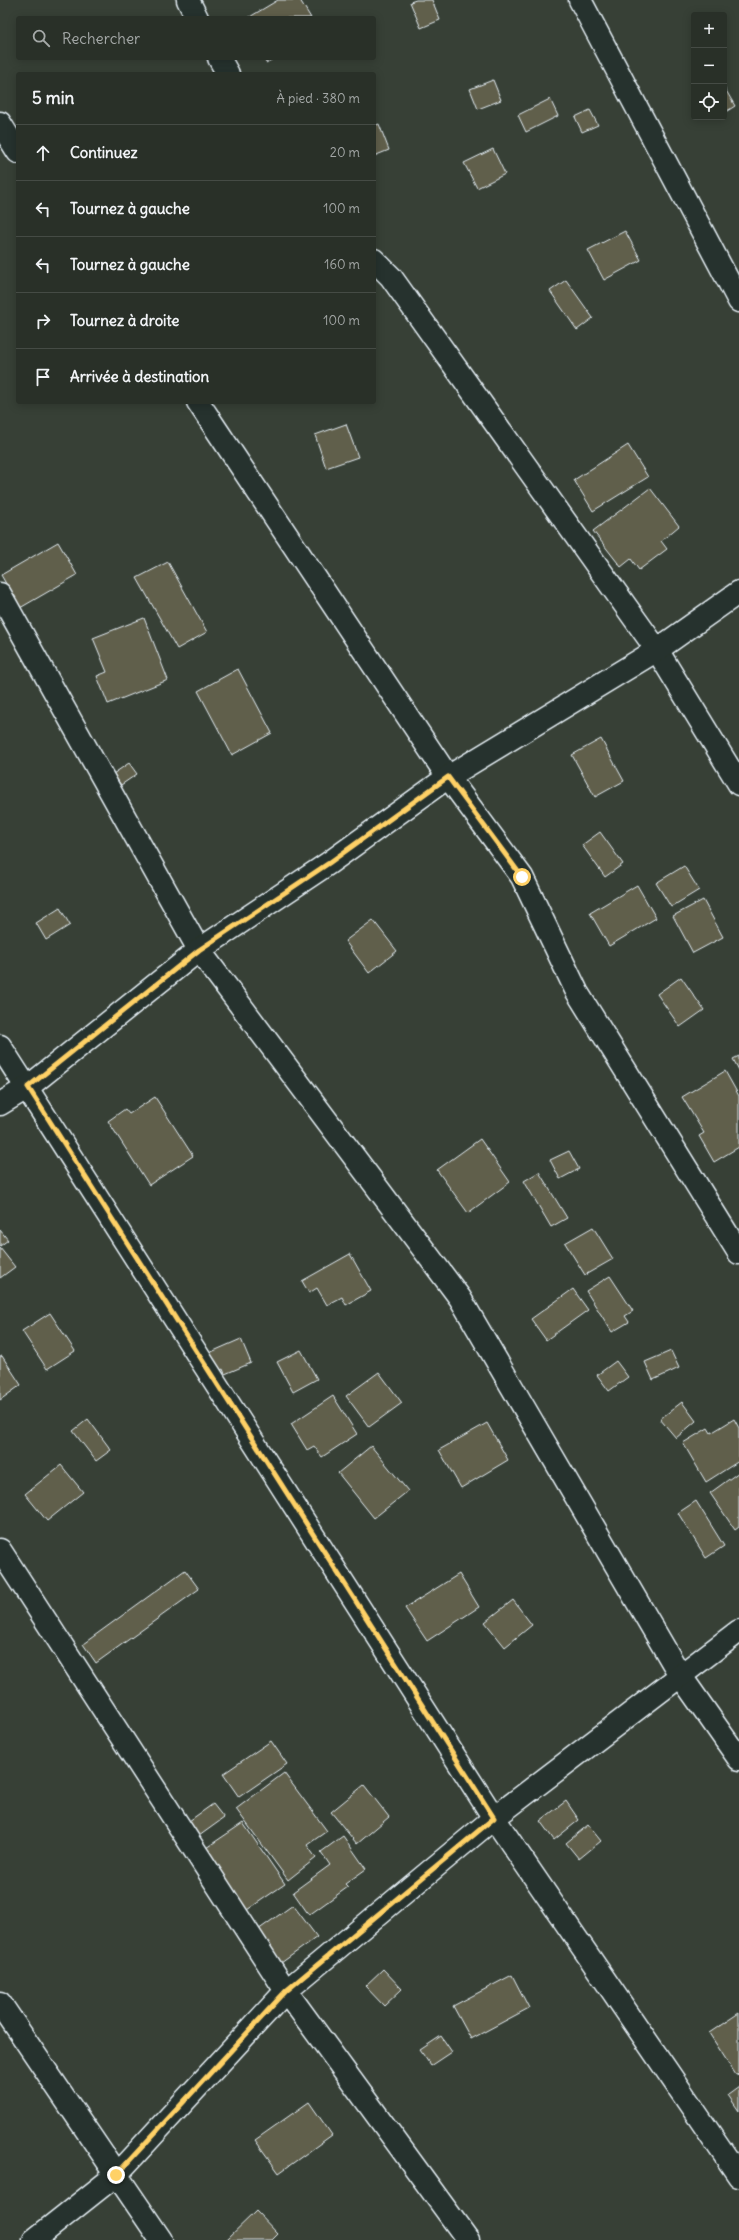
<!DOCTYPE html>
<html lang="fr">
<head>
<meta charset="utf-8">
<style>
	body { margin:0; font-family:Delius,sans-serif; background:#353c34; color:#f1f3f6 }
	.controls { position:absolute; right:12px; top:12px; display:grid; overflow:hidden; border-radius:4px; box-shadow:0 2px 10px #0003 }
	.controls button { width:36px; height:36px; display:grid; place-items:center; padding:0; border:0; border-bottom:1px solid #454b45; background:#293028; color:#f1f3f6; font:20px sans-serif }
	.stop { position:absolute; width:12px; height:12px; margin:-9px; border:3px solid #ffd166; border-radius:50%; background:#fff }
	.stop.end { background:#ffd166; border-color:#fff; box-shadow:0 1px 4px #0008 }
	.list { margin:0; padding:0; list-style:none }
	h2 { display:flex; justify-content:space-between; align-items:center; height:52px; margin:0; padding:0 16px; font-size:17px }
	h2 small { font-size:13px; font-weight:400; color:#a5a9a8 }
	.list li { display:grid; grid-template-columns:26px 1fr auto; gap:12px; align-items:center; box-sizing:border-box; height:56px; padding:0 16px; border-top:1px solid #454b45 }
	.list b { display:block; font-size:15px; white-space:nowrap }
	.list em { font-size:13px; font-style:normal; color:#a5a9a8 }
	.icon { flex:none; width:22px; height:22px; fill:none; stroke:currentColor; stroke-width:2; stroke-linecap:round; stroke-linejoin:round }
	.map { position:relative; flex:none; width:739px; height:2240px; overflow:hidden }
	.search { position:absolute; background:#293028; box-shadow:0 2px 10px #0003; left:16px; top:16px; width:360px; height:44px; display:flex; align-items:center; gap:10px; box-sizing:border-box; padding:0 14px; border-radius:4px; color:#a5a9a8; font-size:15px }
	.panel { position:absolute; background:#293028; box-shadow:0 2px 10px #0003; left:16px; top:72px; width:360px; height:332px; border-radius:4px }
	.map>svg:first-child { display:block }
	.building { fill:#605f4b; stroke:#e8f1f8 }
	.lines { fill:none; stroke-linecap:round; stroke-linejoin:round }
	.street-casing { stroke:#e8f1f8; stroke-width:25 }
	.street { stroke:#26332d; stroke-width:22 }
	.route { stroke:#ffd166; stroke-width:5 }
</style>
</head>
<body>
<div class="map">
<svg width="739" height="2240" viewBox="0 0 739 2240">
	<rect width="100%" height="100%" fill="#374036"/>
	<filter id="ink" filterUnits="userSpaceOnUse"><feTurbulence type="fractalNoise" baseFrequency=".025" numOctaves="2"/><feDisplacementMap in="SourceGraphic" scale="8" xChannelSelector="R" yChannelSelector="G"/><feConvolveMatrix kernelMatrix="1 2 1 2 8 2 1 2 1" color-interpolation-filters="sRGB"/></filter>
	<g filter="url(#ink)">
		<g class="building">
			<polygon points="278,0 300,0 311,18 248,18"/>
			<polygon points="416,0 432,0 440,20 421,28 410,2"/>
			<polygon points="263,58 275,58 266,63"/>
			<polygon points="493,80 501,100 478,109 470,89"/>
			<polygon points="724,87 735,106 724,113"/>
			<polygon points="550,99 558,116 526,132 518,115"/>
			<polygon points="590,110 598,125 582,132 575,117"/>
			<polygon points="379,124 389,150 374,156 374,126"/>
			<polygon points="493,149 505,174 477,188 464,163"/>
			<polygon points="625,231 641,260 604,280 588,250"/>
			<polygon points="566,280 593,318 577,330 550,291"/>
			<polygon points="346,424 358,457 326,468 315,435"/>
			<polygon points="628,445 648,477 593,511 574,480"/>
			<polygon points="650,488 679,526 661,541 667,549 639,570 631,559 621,567 593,531"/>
			<polygon points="58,542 77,575 20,608 1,575"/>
			<polygon points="168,562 207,632 177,649 137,578"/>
			<polygon points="144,618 168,680 108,704 97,676 107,672 93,638"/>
			<polygon points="238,669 272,733 232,755 198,691"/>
			<polygon points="601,739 624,781 595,797 572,755"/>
			<polygon points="129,763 137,774 121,785 113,774"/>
			<polygon points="600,832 623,864 605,877 582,845"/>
			<polygon points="684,866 699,890 671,907 656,883"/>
			<polygon points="637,885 656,918 609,946 590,913"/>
			<polygon points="703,900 723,937 693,953 673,916"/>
			<polygon points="60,908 70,925 46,940 36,923"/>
			<polygon points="373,920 397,951 369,973 345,941"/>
			<polygon points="681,977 704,1010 680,1027 657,994"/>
			<polygon points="739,1056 739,1070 733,1059"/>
			<polygon points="725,1071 739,1096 739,1147 714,1162 699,1136 704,1133 682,1097"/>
			<polygon points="155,1097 193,1156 149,1185 108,1121 125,1109 129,1114"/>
			<polygon points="480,1139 510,1182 468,1213 437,1170"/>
			<polygon points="569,1151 579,1169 560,1179 550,1160"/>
			<polygon points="539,1172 567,1218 551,1227 524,1181"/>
			<polygon points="593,1227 613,1259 585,1275 565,1243"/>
			<polygon points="0,1230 8,1240 0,1246"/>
			<polygon points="0,1248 15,1267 0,1278"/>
			<polygon points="350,1254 371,1291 346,1305 342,1297 327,1305 317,1288 309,1293 302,1281"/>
			<polygon points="610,1276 633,1311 625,1316 629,1322 612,1332 586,1291"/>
			<polygon points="573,1289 588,1310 546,1340 531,1319"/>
			<polygon points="50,1313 75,1351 47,1369 22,1331"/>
			<polygon points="241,1339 251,1363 225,1374 223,1369 217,1372 209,1353"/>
			<polygon points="301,1350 317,1379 293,1392 277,1362"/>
			<polygon points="671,1351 679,1368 653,1380 645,1362"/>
			<polygon points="2,1356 21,1385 0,1400 0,1357"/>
			<polygon points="616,1361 628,1377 609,1391 597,1375"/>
			<polygon points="379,1372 402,1403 369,1427 346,1396"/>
			<polygon points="333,1396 357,1434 322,1457 314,1446 307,1450 291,1424"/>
			<polygon points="682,1402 696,1421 676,1438 660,1419"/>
			<polygon points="88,1419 111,1450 96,1461 73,1431"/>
			<polygon points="734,1419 739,1428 739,1461 706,1482 683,1443 708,1428 711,1433"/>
			<polygon points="487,1423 508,1460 461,1488 439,1450"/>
			<polygon points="371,1446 408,1491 374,1518 338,1473"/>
			<polygon points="61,1465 83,1492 47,1521 25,1494"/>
			<polygon points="739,1472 739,1527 735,1530 710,1493"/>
			<polygon points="696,1501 724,1546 706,1558 678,1513"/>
			<polygon points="185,1570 199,1589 96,1663 83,1644"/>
			<polygon points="459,1574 479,1607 427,1641 405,1608"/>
			<polygon points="513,1600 532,1625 505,1647 485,1622"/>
			<polygon points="271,1741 287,1764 239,1797 223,1774"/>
			<polygon points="284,1773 327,1831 307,1845 316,1858 288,1880 236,1809"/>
			<polygon points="364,1785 389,1817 357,1844 331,1812"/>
			<polygon points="566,1801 579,1820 554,1840 540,1821"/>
			<polygon points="213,1804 224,1818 199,1836 189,1821"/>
			<polygon points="243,1823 285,1884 244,1912 203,1850"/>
			<polygon points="588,1825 601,1841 579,1859 566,1843"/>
			<polygon points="343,1836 366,1869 345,1884 348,1887 309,1915 293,1892 330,1865 321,1852"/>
			<polygon points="293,1905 317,1937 281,1963 258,1930"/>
			<polygon points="383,1969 402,1989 384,2006 365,1986"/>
			<polygon points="512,1975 529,2008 471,2039 453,2006"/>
			<polygon points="739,2013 739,2074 736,2075 709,2033"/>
			<polygon points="441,2036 452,2052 431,2066 420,2050"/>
			<polygon points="739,2087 739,2111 728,2095"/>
			<polygon points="309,2102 332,2135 279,2173 255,2140"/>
			<polygon points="256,2211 278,2234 272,2240 226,2240"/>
		</g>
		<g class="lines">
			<g class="street-casing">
				<g id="street">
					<polyline points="188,0 197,18"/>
					<polyline points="580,0 739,301"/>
					<polyline points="219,58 228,74"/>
					<polyline points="0,123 18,152"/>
					<polyline points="374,260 391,277 657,650 739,784"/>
					<polyline points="198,402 448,777 522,877 577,992 739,1253"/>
					<polyline points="0,594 199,950 460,1298 680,1675 739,1759"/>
					<polyline points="0,1046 494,1818 739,2176"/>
					<polyline points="0,1104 28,1087 199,950 329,863 448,777 657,650 739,592"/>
					<polyline points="0,1550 286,1991 468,2240"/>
					<polyline points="0,2003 161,2240"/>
					<polyline points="34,2240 116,2175 286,1991 494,1818 739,1631"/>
				</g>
			</g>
			<use href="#street" class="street"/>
		</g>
	</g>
	<g class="lines" filter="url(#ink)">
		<polyline class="route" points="116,2175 286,1991 494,1818 28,1087 199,950 329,863 448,777 522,877"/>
	</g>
</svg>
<div class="controls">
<button>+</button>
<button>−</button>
<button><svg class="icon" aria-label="locate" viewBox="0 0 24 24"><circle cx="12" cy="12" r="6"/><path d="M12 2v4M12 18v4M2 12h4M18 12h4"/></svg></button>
</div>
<div class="stop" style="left:522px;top:877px"></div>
<div class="stop end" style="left:116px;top:2175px"></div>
<div class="search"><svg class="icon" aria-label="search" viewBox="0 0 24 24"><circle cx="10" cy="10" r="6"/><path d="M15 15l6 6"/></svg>Rechercher</div>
<section class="panel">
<h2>5 min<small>À pied · 380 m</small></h2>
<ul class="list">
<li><svg class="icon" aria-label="ahead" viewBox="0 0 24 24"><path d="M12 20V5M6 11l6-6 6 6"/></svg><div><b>Continuez</b></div><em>20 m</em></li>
<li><svg class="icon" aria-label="left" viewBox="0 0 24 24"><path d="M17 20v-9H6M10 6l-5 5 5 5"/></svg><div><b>Tournez à gauche</b></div><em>100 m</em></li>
<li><svg class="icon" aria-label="left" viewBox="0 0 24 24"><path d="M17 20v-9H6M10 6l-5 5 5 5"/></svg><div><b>Tournez à gauche</b></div><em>160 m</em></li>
<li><svg class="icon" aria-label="right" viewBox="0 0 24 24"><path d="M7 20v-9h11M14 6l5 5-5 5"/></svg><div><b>Tournez à droite</b></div><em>100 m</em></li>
<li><svg class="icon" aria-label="arrive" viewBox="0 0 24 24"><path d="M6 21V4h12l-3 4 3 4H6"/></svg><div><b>Arrivée à destination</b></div></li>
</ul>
</section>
</div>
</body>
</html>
